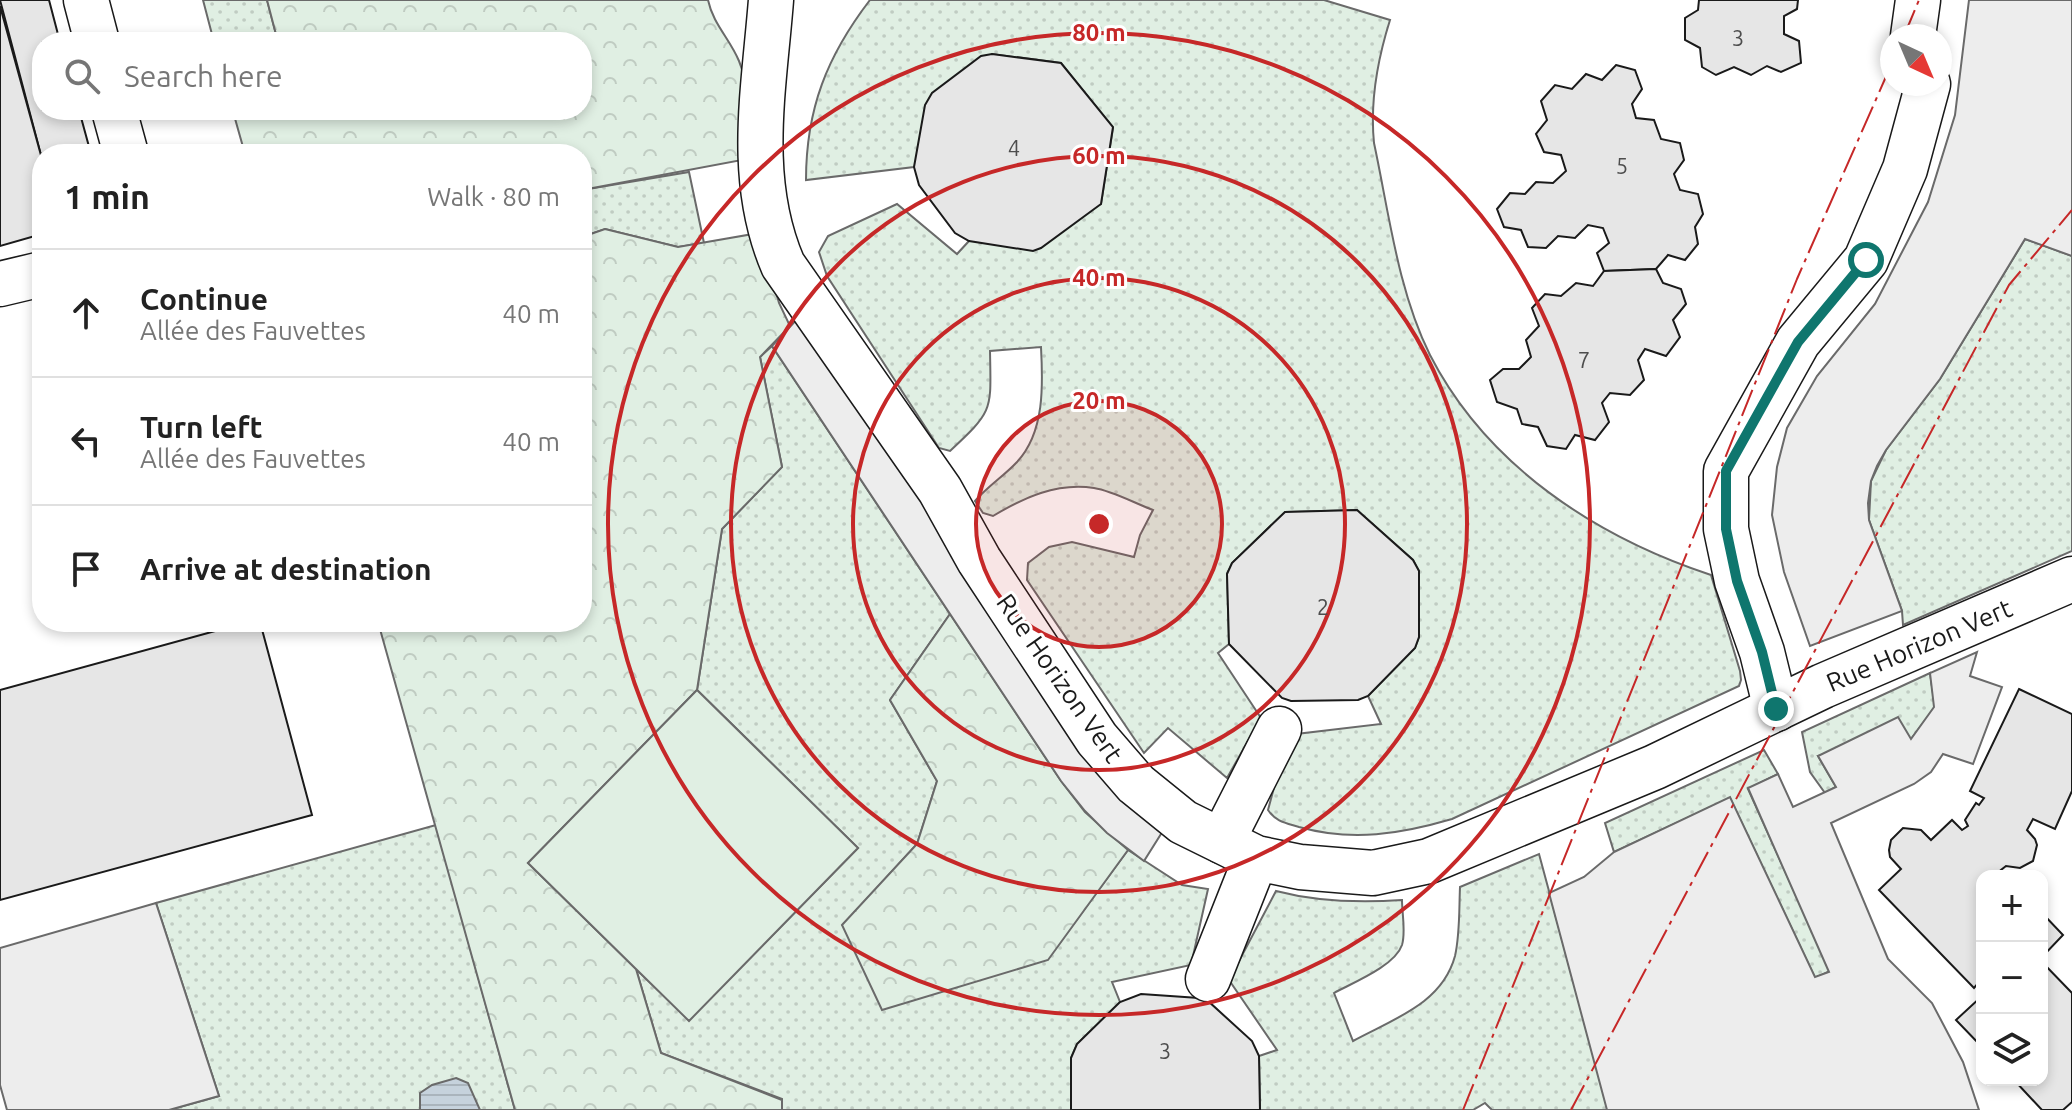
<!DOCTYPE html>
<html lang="en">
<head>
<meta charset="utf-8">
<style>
	body { margin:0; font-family:Ubuntu,sans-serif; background:#f2f2f2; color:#222 }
	.controls { position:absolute; right:24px; bottom:24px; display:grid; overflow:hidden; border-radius:16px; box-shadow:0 4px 12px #0003 }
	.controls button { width:72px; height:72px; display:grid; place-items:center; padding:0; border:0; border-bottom:2px solid #e0e0e0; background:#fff; color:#222; font:40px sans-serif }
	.compass { position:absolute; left:1880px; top:24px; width:72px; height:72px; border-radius:50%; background:#fff; box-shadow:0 4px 12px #0003; rotate:136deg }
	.stop { position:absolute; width:24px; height:24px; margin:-18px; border:6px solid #0f766e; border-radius:50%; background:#fff }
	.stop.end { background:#0f766e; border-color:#fff; box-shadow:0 2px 8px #0008 }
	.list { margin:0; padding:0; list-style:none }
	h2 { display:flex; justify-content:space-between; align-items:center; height:104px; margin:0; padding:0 32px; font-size:34px }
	h2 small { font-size:26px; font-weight:400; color:#767676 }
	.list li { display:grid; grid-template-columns:52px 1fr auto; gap:24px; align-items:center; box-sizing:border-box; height:128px; padding:0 32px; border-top:2px solid #e0e0e0 }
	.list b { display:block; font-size:30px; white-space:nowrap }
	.list p { margin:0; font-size:26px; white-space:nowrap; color:#767676 }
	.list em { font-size:26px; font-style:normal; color:#767676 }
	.icon { flex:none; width:44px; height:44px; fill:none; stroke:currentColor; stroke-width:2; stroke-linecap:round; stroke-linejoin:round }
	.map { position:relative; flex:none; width:2072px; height:1110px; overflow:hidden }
	.search { position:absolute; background:#fff; box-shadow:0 4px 12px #0003; left:32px; top:32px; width:560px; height:88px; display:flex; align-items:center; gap:20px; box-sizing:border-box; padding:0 28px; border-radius:32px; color:#767676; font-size:30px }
	.panel { position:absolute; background:#fff; box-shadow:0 4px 12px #0003; left:32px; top:144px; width:560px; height:488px; border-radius:32px }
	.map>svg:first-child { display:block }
	.grass { fill:url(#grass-dots); stroke:#6a6a6a; stroke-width:2 }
	.forest { fill:url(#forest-crowns); stroke:#6a6a6a; stroke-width:2 }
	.park { fill:#e0efe3; stroke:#6a6a6a; stroke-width:2 }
	.parking { fill:#ededed; stroke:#6a6a6a; stroke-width:2 }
	.water { fill:url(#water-rules); stroke:#6a6a6a; stroke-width:2 }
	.building { fill:#e6e6e6; stroke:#1a1a1a; stroke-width:2 }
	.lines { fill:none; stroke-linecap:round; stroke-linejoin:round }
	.minor-casing { stroke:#1a1a1a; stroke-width:47 }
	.minor { stroke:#fff; stroke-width:44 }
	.power { stroke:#c62828; stroke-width:2; stroke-dasharray:28 6 4 6; stroke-linecap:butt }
	.route { stroke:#0f766e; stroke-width:10 }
	.ring { fill:none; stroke:#c62828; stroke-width:4 }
	.labels { text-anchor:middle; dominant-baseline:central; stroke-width:6; stroke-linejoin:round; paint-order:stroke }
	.number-label { font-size:22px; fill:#4d4d4d }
	.street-label { font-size:26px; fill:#1a1a1a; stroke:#fff }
	.centre { fill:#c62828; stroke:#fff; stroke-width:4 }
	.ring-label { font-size:24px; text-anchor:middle; font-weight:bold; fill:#c62828; stroke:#fff; stroke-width:6; stroke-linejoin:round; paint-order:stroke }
</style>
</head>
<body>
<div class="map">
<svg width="2072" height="1110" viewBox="0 0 2072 1110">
	<defs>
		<pattern id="grass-dots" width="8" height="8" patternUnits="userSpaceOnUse" patternTransform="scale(2)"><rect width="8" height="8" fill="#e0efe3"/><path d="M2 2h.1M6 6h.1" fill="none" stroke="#c0ccc2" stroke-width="1.8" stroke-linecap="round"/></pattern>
		<pattern id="forest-crowns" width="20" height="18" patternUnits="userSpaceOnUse" patternTransform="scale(2)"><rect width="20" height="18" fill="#e0efe3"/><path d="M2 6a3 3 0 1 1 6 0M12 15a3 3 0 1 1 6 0" fill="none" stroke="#c0ccc2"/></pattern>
		<pattern id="water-rules" width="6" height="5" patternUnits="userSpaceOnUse" patternTransform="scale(2)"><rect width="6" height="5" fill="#c6d2dc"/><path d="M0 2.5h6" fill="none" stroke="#aab4bc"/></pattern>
	</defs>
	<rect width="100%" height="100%" fill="#fff"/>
	<g class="grass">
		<polygon points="203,0 267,0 278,42 214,42"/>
		<path d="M870,0h454l66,20c-12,38 -20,83 -16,123 15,70 24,148 56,212 57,111 166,182 281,220l29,96 1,9 -2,6 -287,133c-51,15 -100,23 -153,8 -13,-4 -23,-5 -31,-17l20,-75 93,-11 -13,-28 47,-48 4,-11v-66l-6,-11 -56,-50 -72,2 -53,51 -5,11 2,70 -11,9 43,65 -34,60 -59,-50 -24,25 -117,-173 1,-17 21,-16 23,-5 62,15 6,-22 13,-25c-19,-7 -40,-19 -59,-22 -37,-6 -71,10 -101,28l-10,-3 -8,-12c13,-15 29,-25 42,-39 28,-30 26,-78 24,-115l-51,4c1,60 4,59 -40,100l-11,-3 -112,-172 -8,-24 9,-16 69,-32 60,50 12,-13 132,-37 12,-76 -52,-65 -69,-9 -78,113 -108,13c0,-71 21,-124 64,-180z"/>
		<polygon points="689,172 704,243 678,247 605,229 582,237 582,190"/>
		<polygon points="2025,239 2072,256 2072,551 1903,625 1902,611 1869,520 1871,481 1886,450 1940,379"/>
		<polygon points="772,346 950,614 890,700 937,781 917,844 843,925 1047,960 1128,850 1182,885 1208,889 1191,965 1112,982 1120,1002 1077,1044 1071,1058 1071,1110 782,1110 782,1099 661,1053 636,969 689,1020 858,848 697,690 722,529 782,467 760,357"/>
		<polygon points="1930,673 1935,707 1911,739 1818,756 1836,787 1825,793 1810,772 1802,732"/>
		<polygon points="1764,750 1778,774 1748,789 1830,971 1815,978 1730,798 1614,852 1605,823"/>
		<polygon points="436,825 515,1110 169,1110 219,1096 156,903"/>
		<path d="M1539,854l69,256h-116l-7,-7 -12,7h-213l-1,-54 18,-6 -48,-70 47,-89c42,11 83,12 126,9 0,14 4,32 0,45 -7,21 -50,38 -68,48l19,48c40,-22 89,-37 102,-85 5,-22 4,-46 5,-69z"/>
	</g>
	<g class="forest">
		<path d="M267,0h441c5,24 22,39 31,61 13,30 5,67 3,99l-160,30v-36h-337l-11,-39 4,-5h344v-68h-304z"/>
		<polygon points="605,229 678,247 759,233 779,303 790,326 760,357 782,467 722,529 697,690 528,863 636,969 661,1053 782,1100 782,1110 515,1110 378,622 582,622 582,237"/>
		<polygon points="950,614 1061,781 1085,812 1128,850 1048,960 882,1010 842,925 917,844 937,781 890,700"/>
	</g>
	<polygon class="park" points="697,690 858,848 689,1021 528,863"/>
	<g class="parking">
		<polygon points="1969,0 2072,0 2072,256 2025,239 1940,379 1886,450 1877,466 1871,481 1868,503 1869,520 1902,611 1810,646 1784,572 1772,515 1777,467 1787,428 1817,376 1875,304 1928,202 1955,115"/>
		<polygon points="800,316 1166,826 1144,861 1107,833 1085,811 1061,781 772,346"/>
		<polygon points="1977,652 1970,676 2002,687 1973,764 1943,754 1931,772 1914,784 1831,823 1888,959 1932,1003 1963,1062 1979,1110 1607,1110 1549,893 1584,877 1614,852 1730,797 1815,977 1829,972 1748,788 1778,774 1793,807 1836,787 1818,756 1898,717 1911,739 1934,707 1930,673"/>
		<polygon points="156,903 219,1096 169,1110 7,1110 0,1085 0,948"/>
	</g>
	<polygon class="water" points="456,1078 468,1083 480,1110 420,1110 420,1093 432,1085"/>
	<g class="building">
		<polygon points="0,0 49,0 60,42 42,42 42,110 79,110 91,154 42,154 42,159"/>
		<polygon points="1699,0 1798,0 1797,9 1784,16 1784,34 1799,41 1801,63 1781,72 1767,66 1751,75 1734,67 1716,75 1702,67 1700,48 1685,40 1685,18 1698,10"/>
		<polygon points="0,6 42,159 42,234 0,246"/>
		<polygon points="992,54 1061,63 1113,127 1101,204 1041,248 1033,251 969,241 955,233 919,185 914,167 925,105 932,93 981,56"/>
		<polygon points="1616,65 1635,70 1642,89 1632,104 1636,118 1654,120 1661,139 1680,143 1684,160 1674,174 1680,190 1698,194 1703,214 1695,227 1698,244 1685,260 1668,255 1656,269 1604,271 1597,253 1609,243 1603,228 1588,225 1575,238 1558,236 1546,248 1528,247 1521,230 1504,227 1497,209 1510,193 1525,194 1536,182 1553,183 1566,171 1561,155 1544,152 1536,134 1547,120 1541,101 1555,85 1572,89 1586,74 1602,80"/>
		<polygon points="1656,269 1663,283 1681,289 1686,304 1673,320 1680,337 1666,356 1645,349 1638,360 1644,380 1630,395 1610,393 1602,403 1609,422 1595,440 1575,435 1566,449 1547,446 1538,427 1522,424 1517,409 1497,402 1490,380 1503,369 1519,369 1531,357 1526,340 1539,326 1532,308 1545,294 1561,296 1576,283 1593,286 1604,271"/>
		<polygon points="1357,510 1413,560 1419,571 1419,637 1415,648 1368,696 1358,700 1291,701 1282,698 1229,644 1227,574 1232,563 1285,512"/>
		<polygon points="248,622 260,622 312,815 0,900 0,690"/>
		<polygon points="2019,689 2072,714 2072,791 2055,829 2033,819 2027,830 2035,839 2037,845 2033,861 2020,868 2006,866 2001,870 2006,876 1982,876 1982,983 1980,981 1974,988 1879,890 1901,869 1890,857 1889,850 1891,840 1903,828 1921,830 1931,840 1952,820 1962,830 1968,826 1965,820 1976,803 1979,805 1984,798 1970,791"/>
		<polygon points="2042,913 2063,935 2042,957"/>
		<polygon points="2042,962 2072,993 2072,1102 2063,1110 2042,1110 2014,1080 2042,1080"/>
		<polygon points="1141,994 1199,998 1208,1001 1252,1041 1259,1056 1260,1110 1071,1110 1071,1058 1077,1044 1120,1002"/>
		<polygon points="1982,996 1982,1047 1956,1020"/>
	</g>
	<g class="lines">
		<g class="minor-casing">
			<g id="minor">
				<polyline points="86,0 97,42"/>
				<path d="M771,0c-7,90 -25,179 12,265l157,225 39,70 118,179 39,45 47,38 73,36 44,9 73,6 56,-12 226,-94 168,-81 249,-107"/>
				<polyline points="1913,36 1918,0"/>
				<polyline points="114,110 126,154"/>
				<polyline points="0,284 42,274"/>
				<polyline points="1776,709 1762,652 1737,581 1726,529 1726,471 1798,342 1866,260 1905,169 1928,84"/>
				<polyline points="1222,841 1279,729"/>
				<polyline points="1208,979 1256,858"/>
			</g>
		</g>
		<use href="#minor" class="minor"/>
		<g class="power">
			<polyline points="1904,36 1919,0"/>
			<polyline points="1463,1110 1797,279 1892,63"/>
			<polyline points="1571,1110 2009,285 2072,210"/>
		</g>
	</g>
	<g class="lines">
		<polyline class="route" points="1776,709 1762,652 1737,581 1726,529 1726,471 1798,342 1866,260"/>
	</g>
	<circle cx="1099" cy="524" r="123" fill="#c62828" fill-opacity=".12"/>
	<g class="ring">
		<circle cx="1099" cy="524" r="123"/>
		<circle cx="1099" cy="524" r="246"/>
		<circle cx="1099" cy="524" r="368"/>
		<circle cx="1099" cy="524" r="491"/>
	</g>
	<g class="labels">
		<g class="number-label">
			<text x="1738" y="37">3</text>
			<text x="1014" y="147">4</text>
			<text x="1622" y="165">5</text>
			<text x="1584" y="359">7</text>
			<text x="1323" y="606">2</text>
			<text x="1165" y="1050">3</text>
		</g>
		<g class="street-label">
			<text transform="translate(1919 645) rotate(-23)">Rue Horizon Vert</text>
			<text transform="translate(1060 678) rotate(55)">Rue Horizon Vert</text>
		</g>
	</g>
	<circle cx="1099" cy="524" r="12" class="centre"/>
	<g class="ring-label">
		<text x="1099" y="41">80 m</text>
		<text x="1099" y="164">60 m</text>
		<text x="1099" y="286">40 m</text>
		<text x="1099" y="409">20 m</text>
	</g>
</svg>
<div class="controls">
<button>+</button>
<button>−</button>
<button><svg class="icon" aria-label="layers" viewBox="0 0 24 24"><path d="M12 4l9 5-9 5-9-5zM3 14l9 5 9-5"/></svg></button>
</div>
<svg class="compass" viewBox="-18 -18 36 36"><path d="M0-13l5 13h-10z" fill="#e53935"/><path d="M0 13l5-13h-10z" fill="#767676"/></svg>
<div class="stop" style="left:1866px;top:260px"></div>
<div class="stop end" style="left:1776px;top:709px"></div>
<div class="search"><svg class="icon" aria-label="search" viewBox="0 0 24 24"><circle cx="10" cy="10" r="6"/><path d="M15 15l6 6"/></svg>Search here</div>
<section class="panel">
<h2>1 min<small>Walk · 80 m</small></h2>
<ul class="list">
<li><svg class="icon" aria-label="ahead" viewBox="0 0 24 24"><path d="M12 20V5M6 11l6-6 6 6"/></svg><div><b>Continue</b><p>Allée des Fauvettes</p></div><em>40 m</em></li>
<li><svg class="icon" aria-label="left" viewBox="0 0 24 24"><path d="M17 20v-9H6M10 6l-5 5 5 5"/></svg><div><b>Turn left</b><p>Allée des Fauvettes</p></div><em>40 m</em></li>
<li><svg class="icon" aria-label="arrive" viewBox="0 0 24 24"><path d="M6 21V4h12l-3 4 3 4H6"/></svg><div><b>Arrive at destination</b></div></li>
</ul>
</section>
</div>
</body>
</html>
